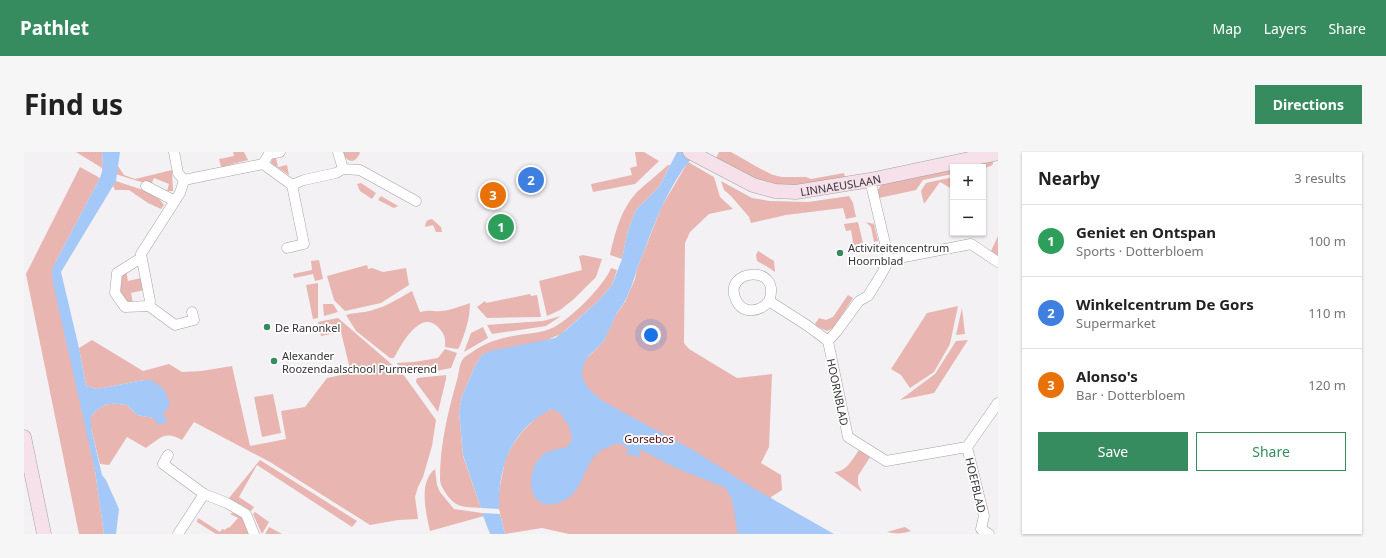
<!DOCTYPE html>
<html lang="en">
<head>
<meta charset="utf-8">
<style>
	body { margin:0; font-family:"Noto Sans",sans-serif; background:#f6f6f6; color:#222 }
	.controls { position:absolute; right:12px; top:12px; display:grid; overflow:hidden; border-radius:0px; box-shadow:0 1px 3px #0004 }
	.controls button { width:36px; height:36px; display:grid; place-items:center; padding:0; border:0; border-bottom:1px solid #e0e0e0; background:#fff; color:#222; font:20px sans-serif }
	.you { position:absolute; left:627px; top:183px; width:14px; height:14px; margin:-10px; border:3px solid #fff; border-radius:50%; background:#1a73e8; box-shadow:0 0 0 6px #1a73e833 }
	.badge { display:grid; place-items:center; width:26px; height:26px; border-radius:50%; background:#378c5f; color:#fff; font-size:13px; font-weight:700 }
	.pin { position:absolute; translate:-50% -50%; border:2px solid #fff; box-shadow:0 1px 4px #0006 }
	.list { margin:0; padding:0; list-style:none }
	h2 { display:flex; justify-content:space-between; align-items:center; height:52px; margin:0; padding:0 16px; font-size:17px }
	h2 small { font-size:13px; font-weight:400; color:#767676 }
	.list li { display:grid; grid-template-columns:26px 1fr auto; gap:12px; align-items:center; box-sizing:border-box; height:72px; padding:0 16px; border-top:1px solid #e0e0e0 }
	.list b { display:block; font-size:15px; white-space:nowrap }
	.list p { margin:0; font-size:13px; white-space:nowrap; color:#767676 }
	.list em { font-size:13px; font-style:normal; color:#767676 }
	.actions { display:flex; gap:8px; padding:12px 16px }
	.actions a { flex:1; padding:9px 0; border:1px solid #378c5f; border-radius:0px; text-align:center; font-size:14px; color:#378c5f }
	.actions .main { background:#378c5f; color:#fff }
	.map { position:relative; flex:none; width:974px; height:382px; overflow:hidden; border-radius:0px }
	header { display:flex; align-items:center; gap:24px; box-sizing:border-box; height:56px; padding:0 20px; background:#378c5f; color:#fff }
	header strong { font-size:19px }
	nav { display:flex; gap:22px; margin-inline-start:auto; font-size:14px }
	.intro { display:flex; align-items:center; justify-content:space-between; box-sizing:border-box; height:96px; padding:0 24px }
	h1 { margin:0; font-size:28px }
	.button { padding:10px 18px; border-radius:0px; background:#378c5f; color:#fff; font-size:14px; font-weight:700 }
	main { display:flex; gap:24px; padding:0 24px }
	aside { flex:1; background:#fff; border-radius:0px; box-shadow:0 1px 3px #0004 }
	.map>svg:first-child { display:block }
	.green { fill:#e8b5b0 }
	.water { fill:#a4c8f7 }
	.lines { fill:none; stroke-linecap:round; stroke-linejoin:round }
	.street-casing { stroke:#a5a2a6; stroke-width:11 }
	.secondary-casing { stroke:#a5a2a6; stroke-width:15 }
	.street { stroke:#fff; stroke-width:10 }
	.secondary { stroke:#f6e0e9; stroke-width:14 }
	.poi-dot { fill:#378c5f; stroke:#fff; stroke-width:1.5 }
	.labels { text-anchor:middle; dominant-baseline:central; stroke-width:3.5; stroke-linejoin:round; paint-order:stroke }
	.street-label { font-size:11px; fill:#343334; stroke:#fff }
	.poi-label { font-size:11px; fill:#343334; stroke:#fff; text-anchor:start }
	.park-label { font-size:11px; fill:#55090d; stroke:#fff }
</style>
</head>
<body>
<header>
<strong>Pathlet</strong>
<nav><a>Map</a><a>Layers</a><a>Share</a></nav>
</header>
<div class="intro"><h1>Find us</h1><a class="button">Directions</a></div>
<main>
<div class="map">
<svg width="974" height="382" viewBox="0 0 974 382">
	<rect width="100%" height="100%" fill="#f4f1f5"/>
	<g class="green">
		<polygon points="52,0 78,0 79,16 94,14 100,23 111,27 148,18 149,39 143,39 145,32 130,26 127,33 78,18 78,16"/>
		<polygon points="209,0 220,0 224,8 197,15 195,7 210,4"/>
		<path d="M319,0h16l1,1c-1,2 -2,4 -4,6 -6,5 -12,-1 -13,-7z"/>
		<polygon points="611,0 620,0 635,9 611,32 569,40 567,32 608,23 606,16 613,14"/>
		<path d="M695,0h12l28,16 14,7 9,2h24l5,2 33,-6 1,5c-30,6 -56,12 -86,2 -14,-4 -30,-15 -43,-22z"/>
		<polygon points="252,6 254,15 263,13 265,23 247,11 248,7"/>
		<polygon points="969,9 969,12 967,14 959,16 938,15"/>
		<polygon points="664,10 690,25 696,45 709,57 685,62 666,80 661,91 660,191 665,197 713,226 748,222 745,295 737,311 757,323 758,338 747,345 745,382 545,382 518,376 481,382 475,357 475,340 481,308 488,294 497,281 515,263 527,257 562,207 579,190 586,176 591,164 601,150 611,127 613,117 638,54"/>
		<path d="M644,13h2l-11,22 -23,23 -8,20 -6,29 -12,-4c5,-22 11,-46 27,-63 10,-9 21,-18 31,-27z"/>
		<polygon points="56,15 76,26 31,111 71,319 80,382 55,382 2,122"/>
		<polygon points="929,17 929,22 899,28 892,38 855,46 853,39 858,32"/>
		<polygon points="929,25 928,37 916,30 900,52 897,39 902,31"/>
		<polygon points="92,29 131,42 140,53 137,57 124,51 105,38 91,38 89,34"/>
		<polygon points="697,29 728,46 746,49 784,50 825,44 829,51 832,65 822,67 819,56 762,63 727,71 725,65 707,44 700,38"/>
		<polygon points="337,31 352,41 348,47 336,39 333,32"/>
		<polygon points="357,44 374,54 370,56 354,48"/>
		<polygon points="408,67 417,75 418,80 412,80 409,73 401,75 402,70 404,68"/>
		<polygon points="834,70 839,91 827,94 826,91 829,90 827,78 822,79 820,72"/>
		<polygon points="842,70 850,72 854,89 850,90 847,75"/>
		<polygon points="974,84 974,104 967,99"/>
		<polygon points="734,99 750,109 751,120 742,114 733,109 732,103"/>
		<polygon points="559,103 578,107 572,125 550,147 536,158 523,164 515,129 558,118 555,104"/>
		<polygon points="295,108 299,127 291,129 289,122 270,126 269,122 288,118 287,109"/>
		<polygon points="343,113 344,117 348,116 359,120 382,116 385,133 357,151 321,159 310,148 303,124"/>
		<path d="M587,116l6,2 -5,15 -14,16 -37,33 -14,6 -65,15 -6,9 -14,32 -3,16 4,44 18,52c-18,-1 -26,0 -36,-16 -3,-5 -5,-8 -5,-14 0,-34 8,-66 17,-98 2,-6 2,-16 6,-21 2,-3 8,-6 12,-9 16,-10 33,-14 51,-16 8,-1 16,-2 24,-5 17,-6 55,-44 61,-61z"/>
		<path d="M102,118l2,11 13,-3 3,12 -13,3 2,10 -9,-3c-7,-11 -5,-20 2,-30z"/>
		<polygon points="294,131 294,166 289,167 282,133"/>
		<path d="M388,139l8,21c11,-3 12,0 22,-1 10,-1 19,-5 28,-8 0,16 -5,30 -11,45l-2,1 -12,-2c1,-9 -1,-14 -7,-20 -18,-18 -37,18 -44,31h-4l-34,-27 -10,-16c6,-2 12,-2 19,-3 17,-3 33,-13 47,-21z"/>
		<polygon points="506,142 507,144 513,143 517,165 463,166 453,155 461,149 462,151"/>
		<polygon points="824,143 829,146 810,175 803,179 792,174 791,172 795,166 802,168 809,165"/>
		<polygon points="299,152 309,152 314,160 300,164"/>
		<polygon points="934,154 926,192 910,220 886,236 877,223 867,217 903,161"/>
		<polygon points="938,156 941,182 932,183"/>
		<polygon points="537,164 522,174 468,182 463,173 519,169"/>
		<path d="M314,166l65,56 33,46 -4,26 -9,31 -5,10 -3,10 3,22 -20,1 -28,5 -100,-63 -76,-40 -12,18c-17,-10 -22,-2 -36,8l-19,-11 -18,28 -9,-1 -9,-36v-12c14,-14 17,-13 36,-11l10,10 16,3 10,-3 -19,-35 -47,9 -11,-3 -7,-38 13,-8 51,31 26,-7 13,8 19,-1 31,-5 18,80 36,-7 -5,-28 24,-4 22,-29 24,-5 -10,-41 -20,4 -3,-14z"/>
		<polygon points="459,175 464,186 440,200 447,181"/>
		<polygon points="944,188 910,241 876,248 911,222 932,189"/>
		<polygon points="421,197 433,201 427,216 397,222 382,219 372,211 390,210 414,206"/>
		<polygon points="422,223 422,227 414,260 392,230 393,226"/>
		<polygon points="249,242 257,281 238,285 230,245"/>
		<path d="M835,298l11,7 -12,19v8l4,8 -28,-20c12,0 18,-12 25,-22z"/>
		<polygon points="236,308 333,369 328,375 233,313 215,345 230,355 227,359 216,352 208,350 205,346"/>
		<path d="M411,317l2,16 3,7 14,17 28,4 2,3 -54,15c-4,-19 -12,-48 5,-62z"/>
		<polygon points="231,360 245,370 238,382 229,362"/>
		<path d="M208,361c13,2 13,10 17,21h-33l-19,-12 1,-4 22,14 2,-3 3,1 3,-3 1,1 9,-10 -8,-4z"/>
		<polygon points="245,375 258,382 241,382"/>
		<path d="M881,375l6,4c-7,3 -17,3 -24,1z"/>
	</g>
	<g class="water">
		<path d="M78,0h18l-4,29 -55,91 18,76 7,38 11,3 47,-9 9,1 11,8 6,15 -7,11 5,6 -9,4 -6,-7 -16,-3 -10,-10c-19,-2 -22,-3 -36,11v12l11,47 4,5 13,29 -3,25h-12l-9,-63 -43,-192v-9l3,-7 45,-85 3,-10z"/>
		<path d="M653,0h20c-30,32 -44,77 -60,117 -3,11 -7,22 -12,32 -3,6 -8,10 -10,16 -4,8 -7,17 -12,25 -5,6 -13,11 -17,18 -12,20 7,34 22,44l85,46 60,38 81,46h-96l-6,-34 -6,-12 -48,-19 -39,-20 1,8 -14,-3 2,-5 -3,-3 -7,-3c-6,3 -14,5 -19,9 -18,14 -14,43 -41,51 -32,10 -34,-34 -14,-49 6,-4 16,-5 23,-7l5,-8 -3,-13 -9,-13 -9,-4c-40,21 -53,57 -52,100l-18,-1 -18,-53 -4,-43 3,-16 14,-32 6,-9 8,-4 65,-13 11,-8 32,-29 14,-16 10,-26 6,-29 8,-20 23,-23z"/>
		<polygon points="458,361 476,362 481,382 466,382"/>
	</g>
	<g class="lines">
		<g class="street-casing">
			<g id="street">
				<polyline points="150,0 154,21 160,28"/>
				<polyline points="314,0 319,17"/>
				<polyline points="239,12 245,2 256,0"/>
				<polyline points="160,28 156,41 117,102 126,149 125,154 151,173 170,168 168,160"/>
				<polyline points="160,28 239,12 268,33 280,92 263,96"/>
				<polyline points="846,28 865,108 857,123 844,144 835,149 813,179 804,189 824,285 862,309 943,295"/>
				<polyline points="268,33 280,28 312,21 319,17 336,18 392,49"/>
				<polyline points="122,34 151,49"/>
				<polyline points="117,106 93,121 91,141 101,155 125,154"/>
				<polyline points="865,108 947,92 974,110"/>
				<path d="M745,149c14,-38 -48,-32 -33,-1 7,15 24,12 33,1l39,25 20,15"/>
				<polyline points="144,303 139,312 180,342 203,351 222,362 230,382"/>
				<polyline points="154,382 180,342"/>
				<polyline points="965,382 957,377 960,364 943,295 974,251"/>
			</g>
		</g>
		<g class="secondary-casing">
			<g id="secondary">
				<path id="s1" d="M666,0l63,33 22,6 21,1 74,-12 128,-27"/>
				<polyline points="0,285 20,382"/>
			</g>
		</g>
		<use href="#street" class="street"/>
		<use href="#secondary" class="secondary"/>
	</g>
	<g class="poi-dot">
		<circle cx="816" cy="101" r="4"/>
		<circle cx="243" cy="175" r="4"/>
		<circle cx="250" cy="209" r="4"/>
	</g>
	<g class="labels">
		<g class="street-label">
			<text stroke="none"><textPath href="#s1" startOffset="160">LINNAEUSLAAN</textPath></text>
			<text transform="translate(814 240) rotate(78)">HOORNBLAD</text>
			<text transform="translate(952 333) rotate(77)">HOEFBLAD</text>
		</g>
		<g class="poi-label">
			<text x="824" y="95">Activiteitencentrum<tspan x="824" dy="13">Hoornblad</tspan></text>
			<text x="251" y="175">De Ranonkel</text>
			<text x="258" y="203">Alexander<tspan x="258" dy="13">Roozendaalschool Purmerend</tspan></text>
		</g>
		<g class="park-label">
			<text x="625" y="286">Gorsebos</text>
		</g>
	</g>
</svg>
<div class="controls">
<button>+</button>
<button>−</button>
</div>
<div class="you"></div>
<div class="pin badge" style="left:477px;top:75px;background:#2e9e5b">1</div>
<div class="pin badge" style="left:507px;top:28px;background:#3f7fe0">2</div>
<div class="pin badge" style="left:469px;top:43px;background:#e8710a">3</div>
</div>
<aside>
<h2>Nearby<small>3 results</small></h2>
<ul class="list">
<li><span class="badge" style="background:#2e9e5b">1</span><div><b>Geniet en Ontspan</b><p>Sports · Dotterbloem</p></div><em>100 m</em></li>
<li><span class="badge" style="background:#3f7fe0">2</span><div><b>Winkelcentrum De Gors</b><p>Supermarket</p></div><em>110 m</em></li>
<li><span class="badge" style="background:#e8710a">3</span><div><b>Alonso's</b><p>Bar · Dotterbloem</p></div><em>120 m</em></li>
</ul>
<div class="actions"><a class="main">Save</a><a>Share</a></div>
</aside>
</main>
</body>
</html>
